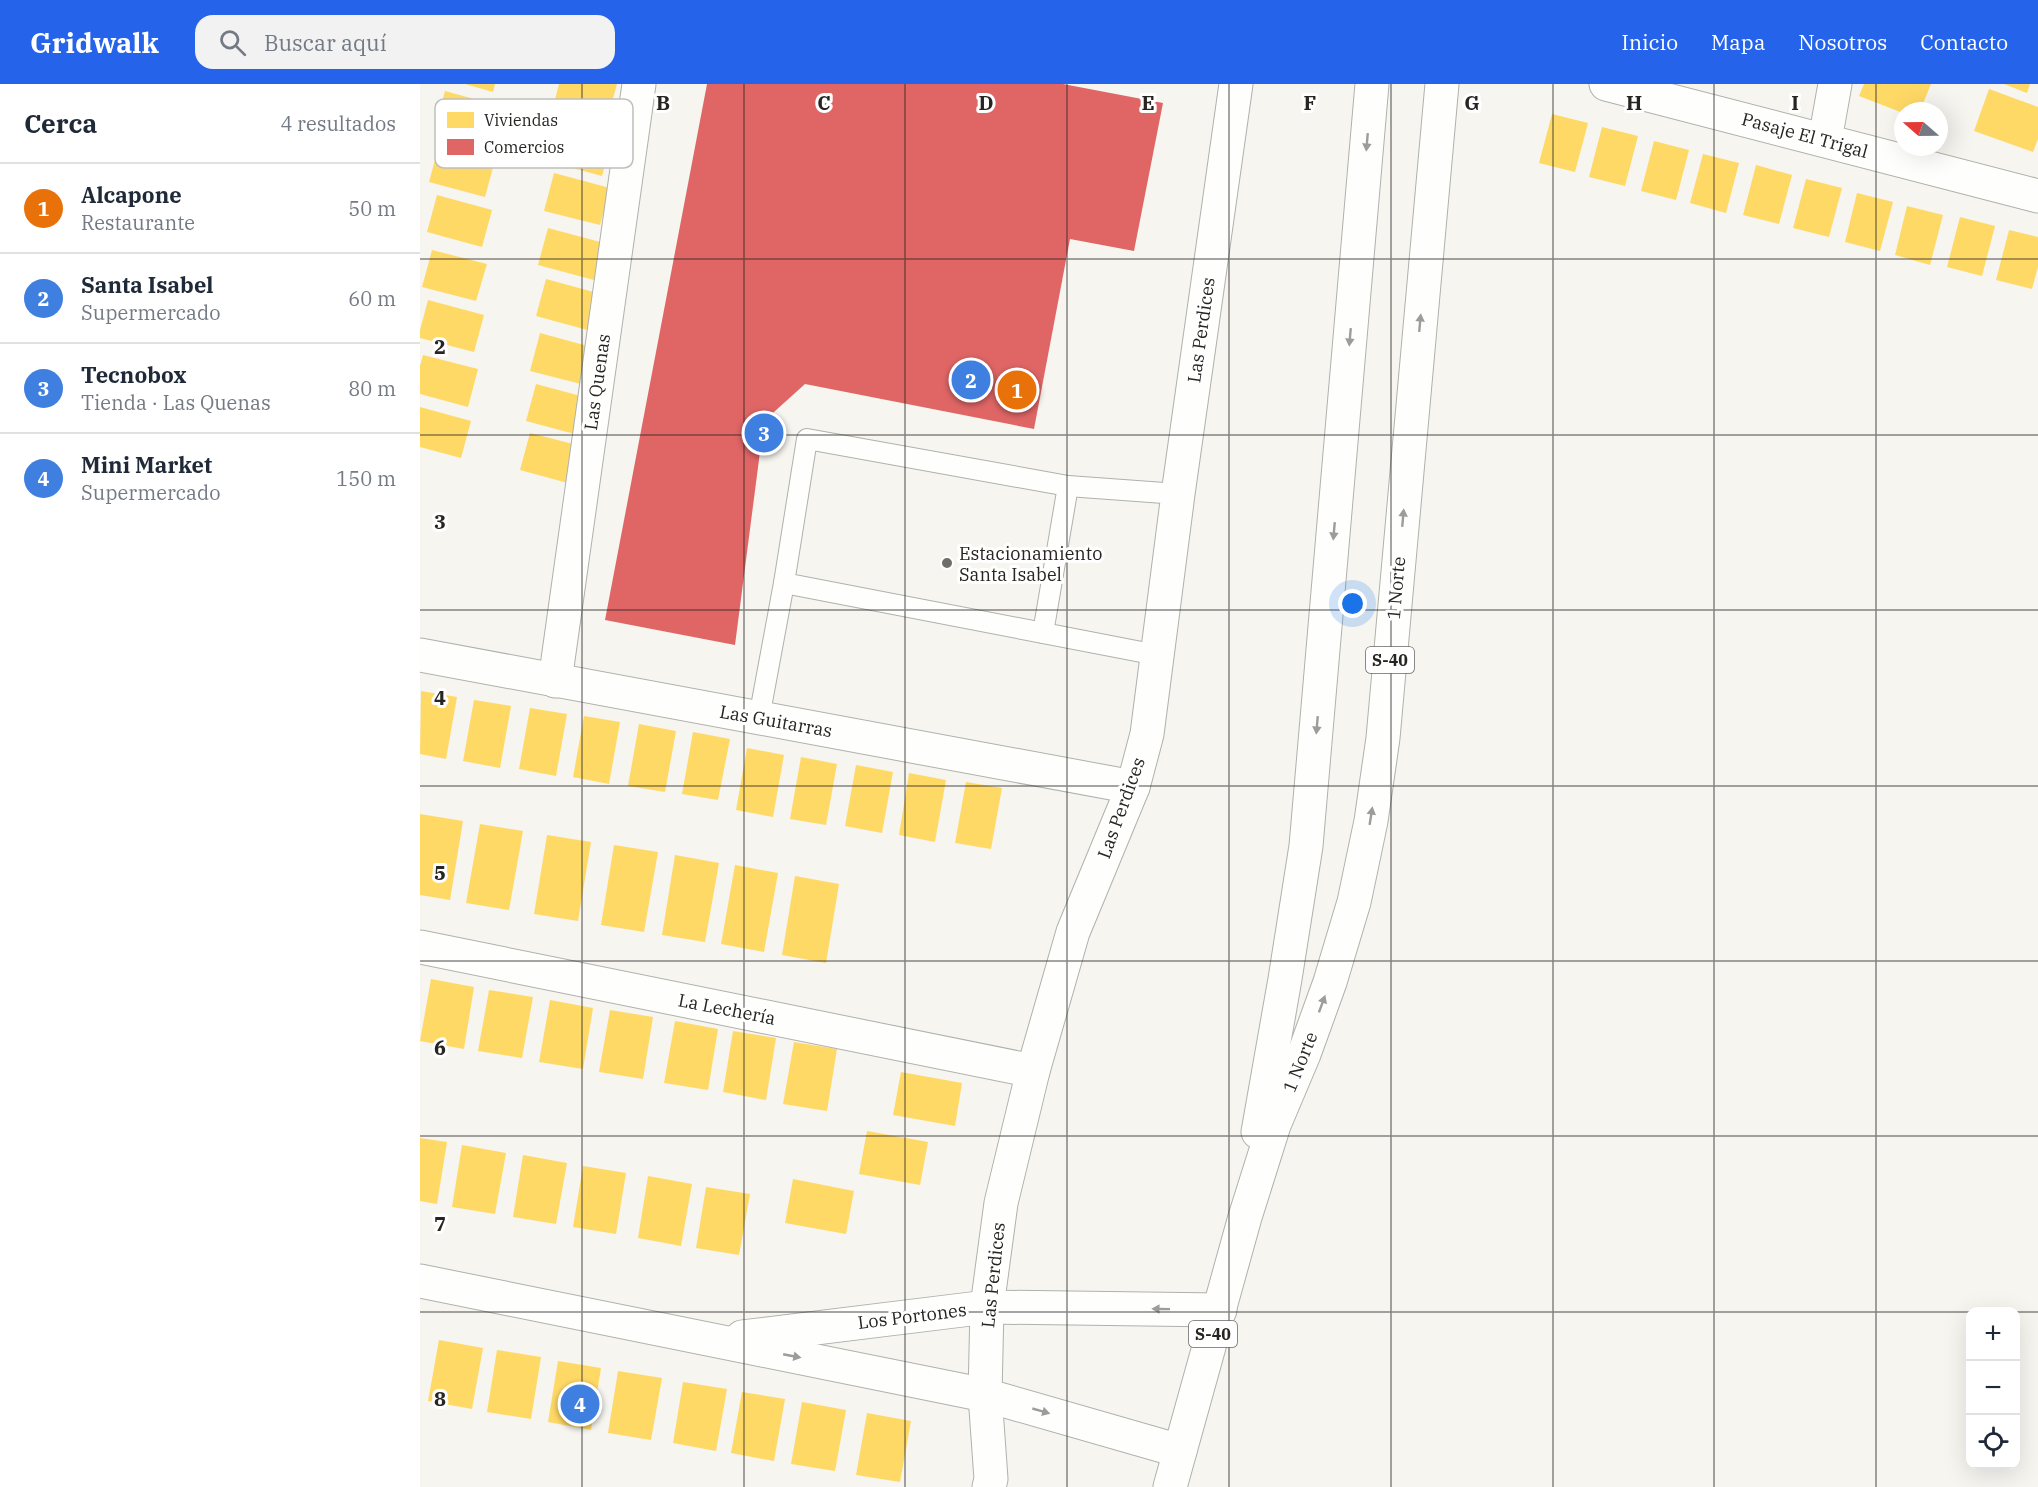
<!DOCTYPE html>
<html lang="es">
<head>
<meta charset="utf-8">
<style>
	body { margin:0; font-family:"IBM Plex Serif",serif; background:#f2f2f3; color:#1f2937 }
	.controls { position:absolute; right:18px; bottom:18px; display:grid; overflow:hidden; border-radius:12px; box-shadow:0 6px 24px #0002 }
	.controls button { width:54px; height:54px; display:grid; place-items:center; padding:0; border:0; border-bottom:2px solid #e0e1e3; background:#fff; color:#1f2937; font:30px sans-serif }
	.compass { position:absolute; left:1474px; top:18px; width:54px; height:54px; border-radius:50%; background:#fff; box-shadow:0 6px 24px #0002; rotate:290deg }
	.you { position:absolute; left:933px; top:520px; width:21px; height:21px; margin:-15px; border:4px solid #fff; border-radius:50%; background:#1a73e8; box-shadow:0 0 0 9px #1a73e833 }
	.badge { display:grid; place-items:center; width:39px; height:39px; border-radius:50%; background:#2563eb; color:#fff; font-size:20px; font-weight:700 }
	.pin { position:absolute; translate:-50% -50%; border:3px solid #fff; box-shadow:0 2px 6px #0006 }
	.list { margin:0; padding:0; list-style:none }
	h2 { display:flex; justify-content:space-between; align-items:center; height:78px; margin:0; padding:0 24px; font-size:26px }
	h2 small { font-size:20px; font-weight:400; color:#747a83 }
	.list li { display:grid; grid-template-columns:39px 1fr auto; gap:18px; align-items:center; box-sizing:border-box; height:90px; padding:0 24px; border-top:2px solid #e0e1e3 }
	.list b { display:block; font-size:22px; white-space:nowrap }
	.list p { margin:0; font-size:20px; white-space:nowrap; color:#747a83 }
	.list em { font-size:20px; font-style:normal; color:#747a83 }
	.icon { flex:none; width:33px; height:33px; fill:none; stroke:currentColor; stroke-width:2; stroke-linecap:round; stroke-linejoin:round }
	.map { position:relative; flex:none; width:1618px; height:1403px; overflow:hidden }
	header { display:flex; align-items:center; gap:36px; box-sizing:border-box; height:84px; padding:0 30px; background:#2563eb; color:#fff }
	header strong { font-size:28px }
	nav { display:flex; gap:33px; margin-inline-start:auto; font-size:21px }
	.search { width:420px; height:54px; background:#f2f2f3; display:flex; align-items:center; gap:15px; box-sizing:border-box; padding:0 21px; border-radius:18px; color:#747a83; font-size:22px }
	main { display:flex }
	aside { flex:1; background:#fff }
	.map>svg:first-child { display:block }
	.homes { fill:#ffd966 }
	.shops { fill:#e06666 }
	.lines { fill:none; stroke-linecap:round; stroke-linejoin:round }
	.service-casing { stroke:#b0b0ac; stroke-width:22 }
	.minor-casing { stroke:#b0b0ac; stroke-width:35 }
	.primary-casing { stroke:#b0b0ac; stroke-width:35 }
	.service { stroke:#fefefd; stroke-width:20 }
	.minor { stroke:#fefefd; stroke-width:33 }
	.primary { stroke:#fefefd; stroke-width:33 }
	.oneway { fill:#9d9c9a }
	.grid { fill:none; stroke:#262522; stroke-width:1.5; stroke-opacity:0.55 }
	.poi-dot { fill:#6f6e6a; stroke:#fff; stroke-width:2 }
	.labels { text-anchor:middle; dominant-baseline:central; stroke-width:6; stroke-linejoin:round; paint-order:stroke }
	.shield { fill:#fff; stroke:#676664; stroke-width:1.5 }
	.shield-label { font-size:16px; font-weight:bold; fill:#262522 }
	.street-label { font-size:18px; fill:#262522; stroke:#fff }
	.poi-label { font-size:18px; fill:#262522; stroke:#fff; text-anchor:start }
	.key { fill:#fff; stroke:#bebebd; stroke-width:1.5 }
	.key-label { font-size:16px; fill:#262522 }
	.grid-label { font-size:20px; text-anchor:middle; font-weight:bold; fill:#262522; stroke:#fff; stroke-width:6; stroke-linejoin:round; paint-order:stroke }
</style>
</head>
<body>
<header>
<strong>Gridwalk</strong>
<div class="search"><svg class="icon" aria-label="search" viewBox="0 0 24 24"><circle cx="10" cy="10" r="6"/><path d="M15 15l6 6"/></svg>Buscar aquí</div>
<nav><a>Inicio</a><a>Mapa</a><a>Nosotros</a><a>Contacto</a></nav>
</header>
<main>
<aside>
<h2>Cerca<small>4 resultados</small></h2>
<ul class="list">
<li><span class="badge" style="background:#e8710a">1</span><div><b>Alcapone</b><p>Restaurante</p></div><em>50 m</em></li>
<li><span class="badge" style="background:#3f7fe0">2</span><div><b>Santa Isabel</b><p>Supermercado</p></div><em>60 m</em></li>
<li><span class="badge" style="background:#3f7fe0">3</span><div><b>Tecnobox</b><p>Tienda · Las Quenas</p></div><em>80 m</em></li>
<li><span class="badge" style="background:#3f7fe0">4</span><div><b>Mini Market</b><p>Supermercado</p></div><em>150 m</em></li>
</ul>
</aside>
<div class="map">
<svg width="1618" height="1403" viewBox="0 0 1618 1403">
	<rect width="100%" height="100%" fill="#f6f5f0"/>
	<g class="homes">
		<polygon points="45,0 75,0 73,8"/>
		<polygon points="139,0 197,0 187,37 133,23"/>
		<polygon points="1444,0 1511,0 1500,27 1483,27 1483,29 1439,12"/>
		<polygon points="1584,0 1610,0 1607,9"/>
		<polygon points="1569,5 1618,23 1618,55 1613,68 1554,47"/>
		<polygon points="25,7 80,22 70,59 15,44"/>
		<polygon points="1132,30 1168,39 1155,88 1119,79"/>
		<polygon points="137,40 192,55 182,92 127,77"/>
		<polygon points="1182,43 1218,52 1205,102 1169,93"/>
		<polygon points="1234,57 1269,66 1256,116 1221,107"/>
		<polygon points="19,61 75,76 65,113 9,98"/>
		<polygon points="1283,70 1319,79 1306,129 1270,119"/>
		<polygon points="1336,81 1372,91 1359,140 1323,131"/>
		<polygon points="134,89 190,104 180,141 124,127"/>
		<polygon points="1386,95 1422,104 1409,153 1373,144"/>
		<polygon points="1437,109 1473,118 1460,167 1425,158"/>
		<polygon points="17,111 72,126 62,163 7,148"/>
		<polygon points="1487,122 1523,131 1510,181 1475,171"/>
		<polygon points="1540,133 1575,142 1562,192 1527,183"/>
		<polygon points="128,144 184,159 174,196 118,181"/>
		<polygon points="1589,146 1618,153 1618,183 1612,205 1576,196"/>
		<polygon points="12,166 67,180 56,217 2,203"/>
		<polygon points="126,195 181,210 171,247 116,232"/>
		<polygon points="8,216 64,231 54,268 0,254 0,246"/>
		<polygon points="120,249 175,264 165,301 110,287"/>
		<polygon points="3,271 58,285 48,323 0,310 0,282"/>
		<polygon points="116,300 172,315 162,352 106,337"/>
		<polygon points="0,323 51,337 41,374 0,363"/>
		<polygon points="110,349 165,363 155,401 100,386"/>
		<polygon points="1,607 37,613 26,675 0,670"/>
		<polygon points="54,616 91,622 80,684 43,677"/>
		<polygon points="110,624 147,630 136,692 99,685"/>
		<polygon points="164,632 200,638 189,700 153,693"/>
		<polygon points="219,640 256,647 245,708 208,702"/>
		<polygon points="273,648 310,655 298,716 262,710"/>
		<polygon points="327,664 364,671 353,733 316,726"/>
		<polygon points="381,673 417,680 406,741 370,735"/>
		<polygon points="436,681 473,688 462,749 425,742"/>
		<polygon points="489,689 526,696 515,758 479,751"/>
		<polygon points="546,698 582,704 571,765 535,759"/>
		<polygon points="0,730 43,737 30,816 0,811"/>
		<polygon points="60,740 103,747 89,826 46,819"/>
		<polygon points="127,751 171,758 158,837 114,830"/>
		<polygon points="194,761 238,768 224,848 181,841"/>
		<polygon points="255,771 299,779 285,858 242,851"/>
		<polygon points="315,781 358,789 344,868 301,860"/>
		<polygon points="375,792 419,800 406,879 362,871"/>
		<polygon points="11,895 54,903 44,965 0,957"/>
		<polygon points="69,906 113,913 102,974 58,967"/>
		<polygon points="130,916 173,924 163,985 119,978"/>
		<polygon points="190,926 233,933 223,995 179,988"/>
		<polygon points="255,937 298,945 288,1006 244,999"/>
		<polygon points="313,947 356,954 346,1016 303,1008"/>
		<polygon points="374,958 417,965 407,1027 363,1020"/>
		<polygon points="481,988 542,999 535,1042 473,1031"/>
		<polygon points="447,1047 508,1058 500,1101 439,1090"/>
		<polygon points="0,1054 27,1058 17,1120 0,1117"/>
		<polygon points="42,1061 86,1069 75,1130 32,1123"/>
		<polygon points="103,1071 147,1079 136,1140 93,1133"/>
		<polygon points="163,1082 206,1089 196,1150 153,1143"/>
		<polygon points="228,1092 272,1100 261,1162 218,1154"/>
		<polygon points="373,1095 434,1107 426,1150 365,1139"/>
		<polygon points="286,1103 330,1110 319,1171 276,1164"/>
		<polygon points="19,1256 63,1264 52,1325 8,1317"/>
		<polygon points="77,1266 121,1273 111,1335 67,1328"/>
		<polygon points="138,1277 181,1284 171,1346 128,1338"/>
		<polygon points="198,1287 242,1294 231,1356 188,1349"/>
		<polygon points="263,1298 307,1305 296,1367 253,1359"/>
		<polygon points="322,1308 365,1315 354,1377 311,1369"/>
		<polygon points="382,1318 426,1326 415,1387 371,1380"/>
		<polygon points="447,1329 491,1337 480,1398 436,1391"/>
	</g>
	<polygon class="shops" points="287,0 643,0 743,19 714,167 650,155 614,345 385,300 344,337 315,561 185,536"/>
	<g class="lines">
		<g class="service-casing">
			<g id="service">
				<polyline points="623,549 648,402"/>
				<polyline points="737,571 364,499 387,355 648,402 758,410"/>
				<polyline points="339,634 364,499"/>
			</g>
		</g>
		<g class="minor-casing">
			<g id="minor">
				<polyline points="1186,0 1618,112"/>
				<polyline points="1405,56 1415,0"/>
				<polyline points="0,571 713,703"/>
				<polyline points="135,597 219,0"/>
				<polyline points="0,863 613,987"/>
				<polyline points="0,1197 565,1311 760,1367"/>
				<polyline points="322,1253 567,1223 800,1226"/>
				<polyline points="569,1403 571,1395 565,1311 567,1223 581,1119 613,987 653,848 713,703 727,650 758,410 816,0"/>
			</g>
		</g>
		<g class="primary-casing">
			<g id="primary">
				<polyline points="838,1048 865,895 886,762 952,0"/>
				<polyline points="750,1403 825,1133 854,1041 884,970 910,898 934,818 951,737 963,654 1022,0"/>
			</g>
		</g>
		<use href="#service" class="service"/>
		<use href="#minor" class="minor"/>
		<use href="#primary" class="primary"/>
	</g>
	<defs><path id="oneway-solid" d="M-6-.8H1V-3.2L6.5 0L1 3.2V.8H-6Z" transform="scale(1.5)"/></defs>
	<g class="oneway">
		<use href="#oneway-solid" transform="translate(947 58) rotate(95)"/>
		<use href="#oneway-solid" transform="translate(1000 239) rotate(-85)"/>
		<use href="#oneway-solid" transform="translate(930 253) rotate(95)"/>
		<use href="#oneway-solid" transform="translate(983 434) rotate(-85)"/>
		<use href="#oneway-solid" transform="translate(914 447) rotate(95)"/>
		<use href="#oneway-solid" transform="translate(897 641) rotate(95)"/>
		<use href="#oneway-solid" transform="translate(951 732) rotate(-81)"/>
		<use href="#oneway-solid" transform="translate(902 920) rotate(-70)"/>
		<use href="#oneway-solid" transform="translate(741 1225) rotate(-179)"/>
		<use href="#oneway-solid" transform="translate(372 1272) rotate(11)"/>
		<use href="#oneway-solid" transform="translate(621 1327) rotate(16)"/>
	</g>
	<path class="grid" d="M162,0v1403M324,0v1403M485,0v1403M647,0v1403M809,0v1403M971,0v1403M1133,0v1403M1294,0v1403M1456,0v1403M0,175h1618M0,351h1618M0,526h1618M0,702h1618M0,877h1618M0,1052h1618M0,1228h1550M1596,1228h22"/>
	<circle class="poi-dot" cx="527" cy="479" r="6"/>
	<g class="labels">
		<g class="shield">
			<rect x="946" y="563" width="48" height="26" rx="4.5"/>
			<rect x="769" y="1237" width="48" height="26" rx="4.5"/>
		</g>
		<g class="shield-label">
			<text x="970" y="576">S-40</text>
			<text x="793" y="1250">S-40</text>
		</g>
		<g class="street-label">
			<text transform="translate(1385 51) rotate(15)">Pasaje El Trigal</text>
			<text transform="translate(781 246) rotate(-82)">Las Perdices</text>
			<text transform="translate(177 298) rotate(-82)">Las Quenas</text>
			<text transform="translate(976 504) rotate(-85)">1 Norte</text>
			<text transform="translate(356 637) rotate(10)">Las Guitarras</text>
			<text transform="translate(701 724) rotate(-70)">Las Perdices</text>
			<text transform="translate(307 925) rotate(11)">La Lechería</text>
			<text transform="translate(880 978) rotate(-68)">1 Norte</text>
			<text transform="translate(573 1191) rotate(-84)">Las Perdices</text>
			<text transform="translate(492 1232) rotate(-7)">Los Portones</text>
		</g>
		<g class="poi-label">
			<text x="539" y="469">Estacionamiento<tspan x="539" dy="21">Santa Isabel</tspan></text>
		</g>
	</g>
	<rect x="15" y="15" width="198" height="69" rx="9" class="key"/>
	<rect x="27" y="28" width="27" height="16" fill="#ffd966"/>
	<rect x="27" y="55" width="27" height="16" fill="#e06666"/>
	<g class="key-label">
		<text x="64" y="42">Viviendas</text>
		<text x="64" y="69">Comercios</text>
	</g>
	<g class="grid-label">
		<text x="243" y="26">B</text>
		<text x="404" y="26">C</text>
		<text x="566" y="26">D</text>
		<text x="728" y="26">E</text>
		<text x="890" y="26">F</text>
		<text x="1052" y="26">G</text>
		<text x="1214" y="26">H</text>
		<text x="1375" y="26">I</text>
		<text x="20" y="270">2</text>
		<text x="20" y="445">3</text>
		<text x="20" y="621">4</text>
		<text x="20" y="796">5</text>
		<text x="20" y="971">6</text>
		<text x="20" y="1147">7</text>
		<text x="20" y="1322">8</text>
	</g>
</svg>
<div class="controls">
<button>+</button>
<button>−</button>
<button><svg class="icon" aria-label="locate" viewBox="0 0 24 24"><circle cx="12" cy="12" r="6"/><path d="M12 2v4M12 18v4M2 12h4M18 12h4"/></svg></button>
</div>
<svg class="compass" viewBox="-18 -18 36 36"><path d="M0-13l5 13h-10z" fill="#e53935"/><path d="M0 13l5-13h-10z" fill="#747a83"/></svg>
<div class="you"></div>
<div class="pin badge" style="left:597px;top:306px;background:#e8710a">1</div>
<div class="pin badge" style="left:551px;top:296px;background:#3f7fe0">2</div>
<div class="pin badge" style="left:344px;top:349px;background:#3f7fe0">3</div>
<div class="pin badge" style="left:160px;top:1320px;background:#3f7fe0">4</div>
</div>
</main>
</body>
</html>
